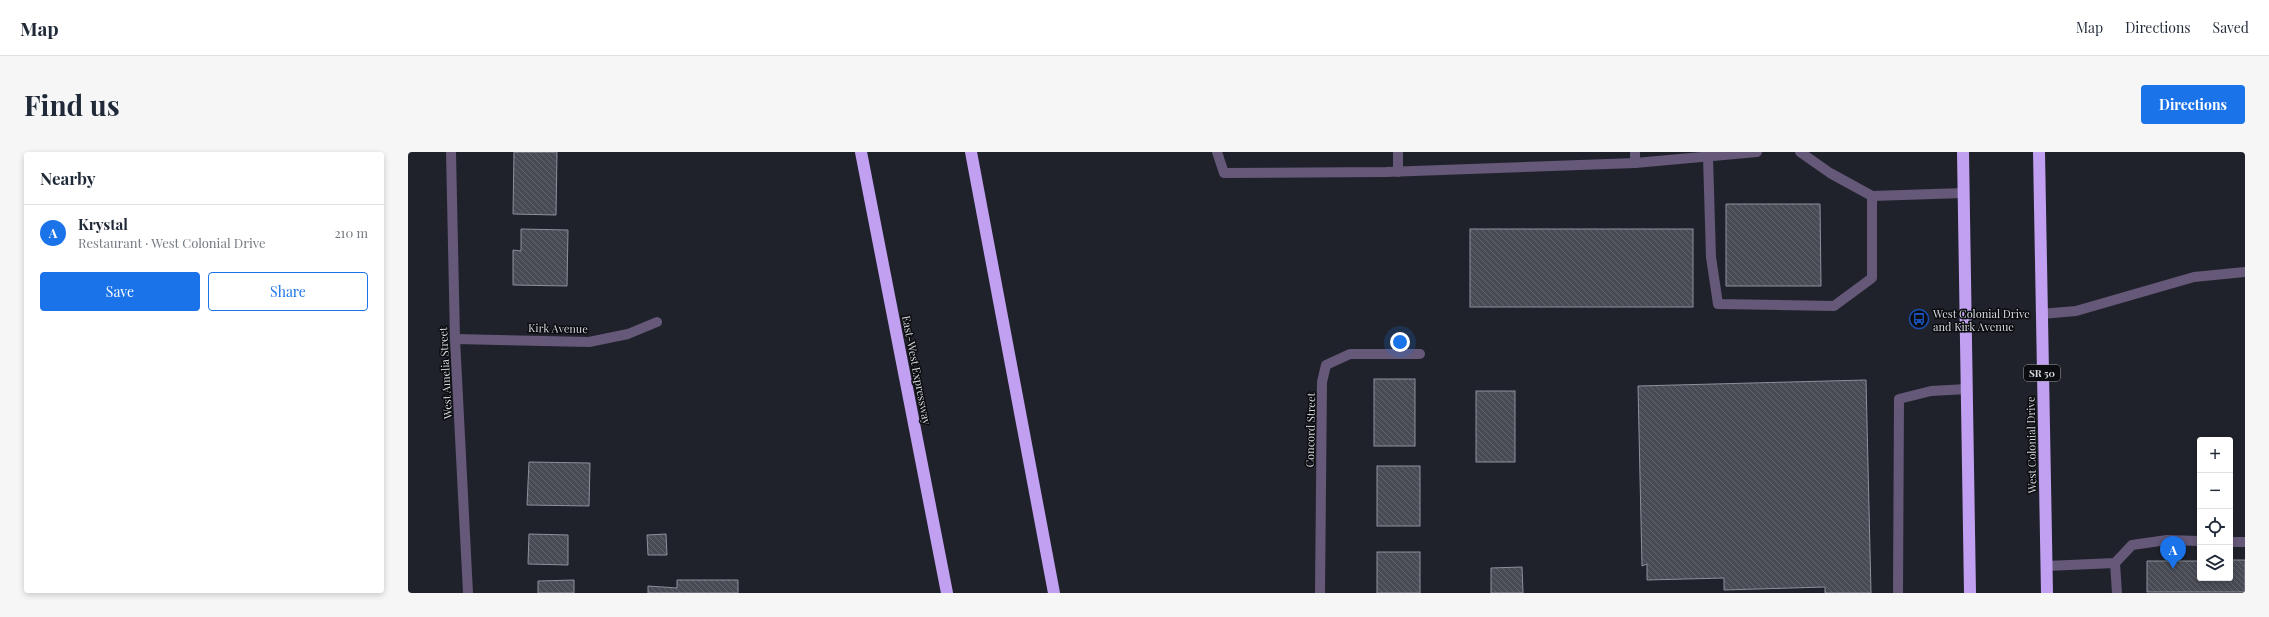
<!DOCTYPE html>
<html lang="en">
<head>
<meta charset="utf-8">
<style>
	body { margin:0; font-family:"Playfair Display",serif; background:#f6f6f7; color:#1f2937 }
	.controls { position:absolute; right:12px; bottom:12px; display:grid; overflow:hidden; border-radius:4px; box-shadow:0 2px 6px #0003 }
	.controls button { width:36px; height:36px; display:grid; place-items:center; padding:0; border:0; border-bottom:1px solid #e0e1e3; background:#fff; color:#1f2937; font:20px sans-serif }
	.you { position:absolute; left:992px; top:190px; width:14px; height:14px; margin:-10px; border:3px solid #fff; border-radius:50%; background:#1a73e8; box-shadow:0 0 0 6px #1a73e833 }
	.badge { display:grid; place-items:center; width:26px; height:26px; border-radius:50%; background:#1a73e8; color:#fff; font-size:13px; font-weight:700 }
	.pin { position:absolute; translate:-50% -33px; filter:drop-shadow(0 1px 2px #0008) }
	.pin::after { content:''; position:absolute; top:21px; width:14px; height:12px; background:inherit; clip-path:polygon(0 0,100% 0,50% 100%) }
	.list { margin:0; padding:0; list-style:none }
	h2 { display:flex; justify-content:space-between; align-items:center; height:52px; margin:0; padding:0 16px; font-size:17px }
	h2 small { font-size:13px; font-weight:400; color:#747a83 }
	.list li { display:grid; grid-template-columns:26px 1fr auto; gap:12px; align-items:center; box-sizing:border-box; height:56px; padding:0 16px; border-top:1px solid #e0e1e3 }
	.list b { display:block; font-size:15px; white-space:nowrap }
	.list p { margin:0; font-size:13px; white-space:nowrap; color:#747a83 }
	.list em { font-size:13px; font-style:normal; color:#747a83 }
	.actions { display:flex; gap:8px; padding:12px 16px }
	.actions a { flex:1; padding:9px 0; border:1px solid #1a73e8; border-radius:4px; text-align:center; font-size:14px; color:#1a73e8 }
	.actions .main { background:#1a73e8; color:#fff }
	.icon { flex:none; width:22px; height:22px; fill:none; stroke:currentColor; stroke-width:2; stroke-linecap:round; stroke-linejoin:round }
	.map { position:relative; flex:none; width:1837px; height:441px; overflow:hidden; border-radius:4px }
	header { display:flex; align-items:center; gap:24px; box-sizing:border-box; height:56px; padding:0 20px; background:#fff; border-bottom:1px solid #e0e1e3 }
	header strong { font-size:19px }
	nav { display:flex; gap:22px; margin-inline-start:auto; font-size:14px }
	.intro { display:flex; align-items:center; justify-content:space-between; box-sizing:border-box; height:96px; padding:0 24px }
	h1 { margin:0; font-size:28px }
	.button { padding:10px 18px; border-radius:4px; background:#1a73e8; color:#fff; font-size:14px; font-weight:700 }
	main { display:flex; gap:24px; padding:0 24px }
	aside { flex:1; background:#fff; border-radius:4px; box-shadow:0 2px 6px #0003 }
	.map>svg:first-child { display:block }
	.building { fill:url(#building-back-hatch); stroke:#8d909b }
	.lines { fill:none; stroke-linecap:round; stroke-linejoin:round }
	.lane { stroke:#655878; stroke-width:10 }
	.street { stroke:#655878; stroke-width:10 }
	.highway { stroke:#c1a0f1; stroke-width:12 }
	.labels { text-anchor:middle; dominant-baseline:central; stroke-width:3; stroke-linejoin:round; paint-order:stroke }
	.shield { fill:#0b0c10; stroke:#9a9ca0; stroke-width:1 }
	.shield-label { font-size:10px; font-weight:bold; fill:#d7d9de }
	.poi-label { font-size:11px; fill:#d7d9de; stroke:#0b0c10; text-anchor:start }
	.street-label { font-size:11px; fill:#d7d9de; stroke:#0b0c10 }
</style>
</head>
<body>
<header>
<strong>Map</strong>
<nav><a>Map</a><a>Directions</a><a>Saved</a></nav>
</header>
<div class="intro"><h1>Find us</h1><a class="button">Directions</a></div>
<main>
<aside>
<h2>Nearby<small></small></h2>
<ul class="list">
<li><span class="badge">A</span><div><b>Krystal</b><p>Restaurant · West Colonial Drive</p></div><em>210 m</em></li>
</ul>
<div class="actions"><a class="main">Save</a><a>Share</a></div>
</aside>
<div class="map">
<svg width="1837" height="441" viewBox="0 0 1837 441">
	<defs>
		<pattern id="building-back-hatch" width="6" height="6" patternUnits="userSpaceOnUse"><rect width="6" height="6" fill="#484b54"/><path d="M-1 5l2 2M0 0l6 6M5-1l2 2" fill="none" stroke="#62646c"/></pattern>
	</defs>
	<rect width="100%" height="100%" fill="#20222b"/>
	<g class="building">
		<polygon points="106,0 149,0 148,63 105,62"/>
		<polygon points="1318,52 1412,52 1413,134 1318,134"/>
		<polygon points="113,77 160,78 159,134 105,133 105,98 113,99"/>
		<rect x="1062" y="77" width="223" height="78"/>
		<rect x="966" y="227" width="41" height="67"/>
		<polygon points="1458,228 1463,441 1417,441 1417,435 1316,438 1316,426 1239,428 1239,412 1234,414 1230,234"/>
		<rect x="1068" y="239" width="39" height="71"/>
		<polygon points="121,310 182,311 181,354 119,353"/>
		<rect x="969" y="314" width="43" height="60"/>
		<polygon points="121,382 160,383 160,413 120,412"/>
		<polygon points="258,382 259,403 240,403 239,383"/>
		<rect x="969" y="400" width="43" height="41"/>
		<polygon points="1822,408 1837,408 1837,440 1739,440 1739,409 1792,409 1792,426 1822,426"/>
		<polygon points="1114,415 1115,441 1083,441 1083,416"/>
		<polygon points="166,428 166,441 130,441 130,429"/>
		<polygon points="269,428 330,428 330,441 240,441 240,434 269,436"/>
	</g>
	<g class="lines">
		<g class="lane">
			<polyline points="809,0 816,21 978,20 1227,11 1349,0"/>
			<polyline points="990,0 990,20"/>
			<polyline points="1392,0 1422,21 1464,44 1556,41"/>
			<polyline points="1300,5 1303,105 1310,152 1426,154 1464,126 1464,44"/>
			<polyline points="1227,11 1227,0"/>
			<polyline points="1633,162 1668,159 1786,125 1837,120"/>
			<polyline points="1822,390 1837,390"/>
			<polyline points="1707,411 1709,441"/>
			<polyline points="1638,414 1707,411 1724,393 1759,388 1792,389"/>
			<polyline points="1490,441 1491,247 1523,239 1559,237"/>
		</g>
		<g class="street">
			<polyline points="43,0 47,187 60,441"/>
			<polyline points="47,187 181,190 220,182 249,170"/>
			<polyline points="912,441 914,230 918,213 942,202 1012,202"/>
		</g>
		<g class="highway">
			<polyline points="453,0 539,441"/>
			<polyline points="563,0 646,441"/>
			<polyline points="1555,0 1562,441"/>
			<polyline points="1631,0 1639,441"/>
		</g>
	</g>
	<defs>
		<g id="bus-ring" transform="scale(1)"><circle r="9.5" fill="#0b0c10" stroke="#1a4fb4" stroke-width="1.5"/><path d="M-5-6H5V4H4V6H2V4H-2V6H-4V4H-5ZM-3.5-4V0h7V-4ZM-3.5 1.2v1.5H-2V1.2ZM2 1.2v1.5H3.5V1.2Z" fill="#1a4fb4"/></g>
	</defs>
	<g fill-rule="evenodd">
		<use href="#bus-ring" x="1511" y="167"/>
	</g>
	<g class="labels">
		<rect class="shield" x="1616" y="213" width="36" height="16" rx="3"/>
		<g class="shield-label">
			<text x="1634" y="221">SR 50</text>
		</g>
		<g class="poi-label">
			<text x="1525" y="161">West Colonial Drive<tspan x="1525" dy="13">and Kirk Avenue</tspan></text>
		</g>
		<g class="street-label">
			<text transform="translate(150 176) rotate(1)">Kirk Avenue</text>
			<text transform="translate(509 218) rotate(79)">East-West Expressway</text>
			<text transform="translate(37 221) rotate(-93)">West Amelia Street</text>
			<text transform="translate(902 278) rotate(-89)">Concord Street</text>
			<text transform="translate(1623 293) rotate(-91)">West Colonial Drive</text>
		</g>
	</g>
</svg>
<div class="controls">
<button>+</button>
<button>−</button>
<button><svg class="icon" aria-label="locate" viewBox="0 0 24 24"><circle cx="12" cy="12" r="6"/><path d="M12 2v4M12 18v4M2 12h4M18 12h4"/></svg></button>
<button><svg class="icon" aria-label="layers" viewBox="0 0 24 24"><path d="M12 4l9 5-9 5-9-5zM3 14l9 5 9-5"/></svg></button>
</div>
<div class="you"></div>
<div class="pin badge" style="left:1765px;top:417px">A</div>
</div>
</main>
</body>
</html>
